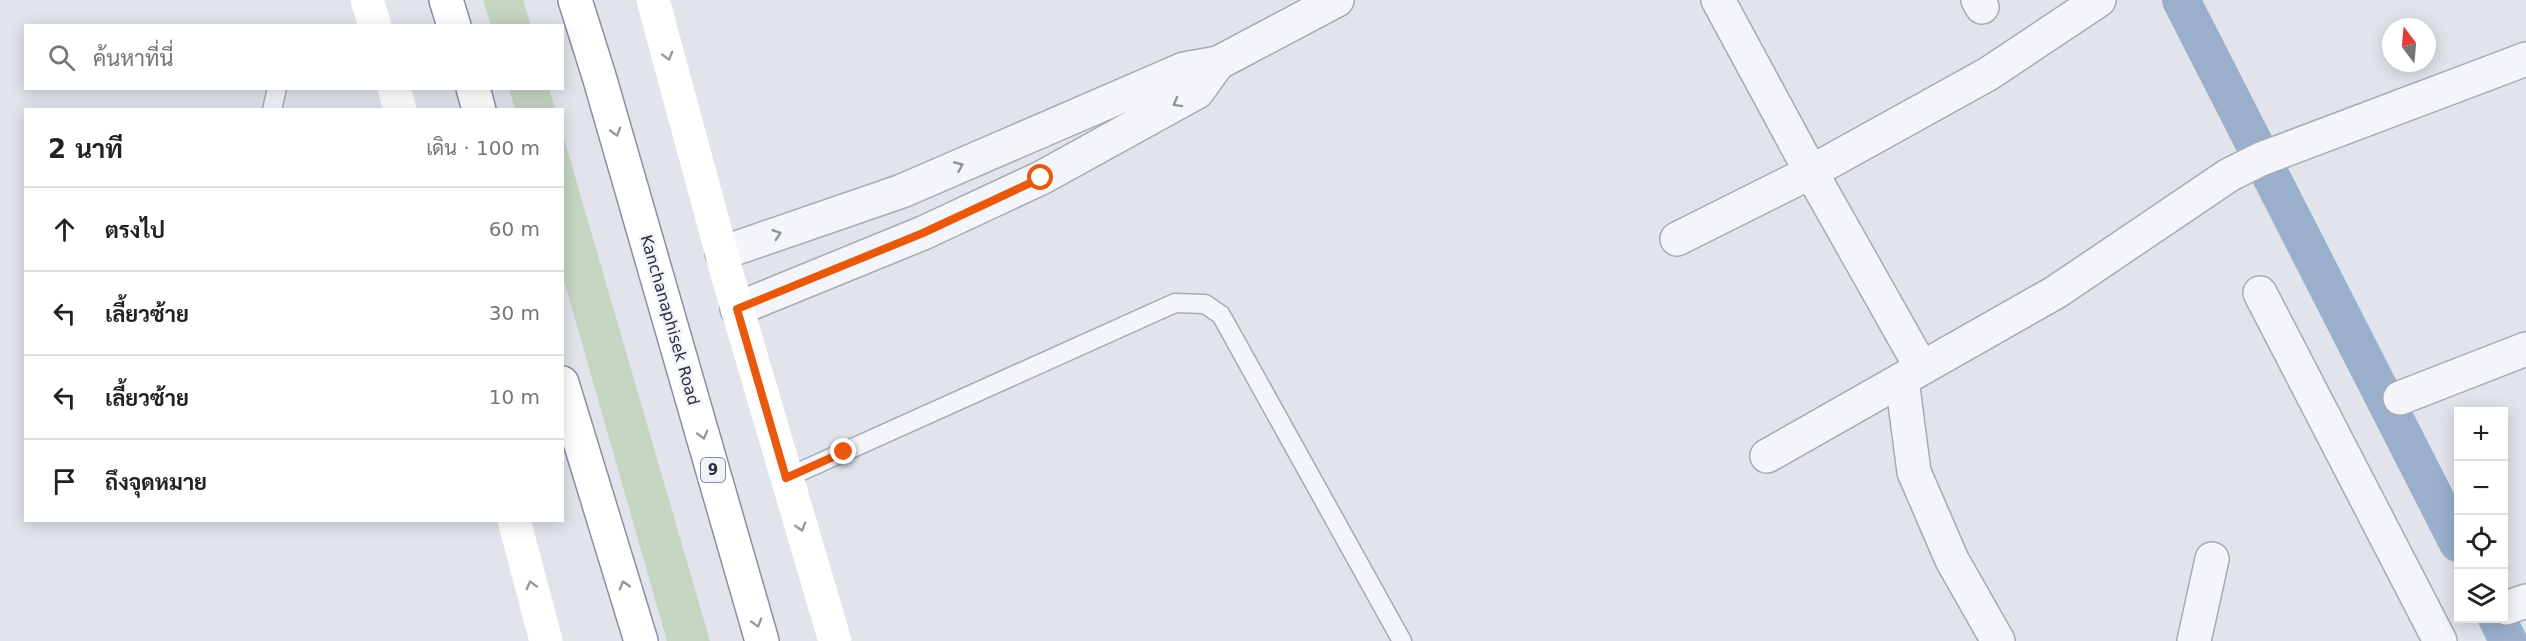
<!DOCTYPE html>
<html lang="th">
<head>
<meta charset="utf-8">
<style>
	body { margin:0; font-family:"DejaVu Sans",Sarabun,sans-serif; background:#f6f6f6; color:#222 }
	.controls { position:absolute; right:18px; bottom:18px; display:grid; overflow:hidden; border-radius:0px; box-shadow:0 3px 15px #0003 }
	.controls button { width:54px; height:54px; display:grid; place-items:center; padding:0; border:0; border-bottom:2px solid #e0e0e0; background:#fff; color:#222; font:30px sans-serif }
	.compass { position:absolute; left:2382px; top:18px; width:54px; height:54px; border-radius:50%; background:#fff; box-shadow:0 3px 15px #0003; rotate:344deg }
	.stop { position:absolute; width:18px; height:18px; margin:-14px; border:4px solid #ea580c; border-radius:50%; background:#fff }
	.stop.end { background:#ea580c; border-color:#fff; box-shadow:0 2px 6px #0008 }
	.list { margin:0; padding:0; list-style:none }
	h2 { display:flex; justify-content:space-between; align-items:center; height:78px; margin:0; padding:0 24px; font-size:26px }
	h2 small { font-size:20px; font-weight:400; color:#767676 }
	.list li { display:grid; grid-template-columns:39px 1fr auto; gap:18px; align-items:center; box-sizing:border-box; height:84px; padding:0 24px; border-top:2px solid #e0e0e0 }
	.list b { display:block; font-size:22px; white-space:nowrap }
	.list em { font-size:20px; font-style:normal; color:#767676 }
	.icon { flex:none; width:33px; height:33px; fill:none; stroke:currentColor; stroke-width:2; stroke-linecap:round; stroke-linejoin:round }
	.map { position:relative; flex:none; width:2526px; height:641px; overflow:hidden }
	.search { position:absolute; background:#fff; box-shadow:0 3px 15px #0003; left:24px; top:24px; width:540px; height:66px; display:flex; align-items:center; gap:15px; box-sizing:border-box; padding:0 21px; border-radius:0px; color:#767676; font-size:22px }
	.panel { position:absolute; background:#fff; box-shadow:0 3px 15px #0003; left:24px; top:108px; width:540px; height:414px; border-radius:0px }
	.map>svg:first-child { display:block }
	.green { fill:#c5d5c2 }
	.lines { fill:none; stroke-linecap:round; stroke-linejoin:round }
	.canal { stroke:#9aafcc; stroke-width:38 }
	.lane-casing { stroke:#a6aab5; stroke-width:21 }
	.street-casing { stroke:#a6aab5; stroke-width:36 }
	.highway-casing { stroke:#8890a2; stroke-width:36 }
	.lane { stroke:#f4f5f8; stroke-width:18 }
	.street { stroke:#f4f5f8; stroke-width:33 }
	.secondary { stroke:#fff; stroke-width:33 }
	.highway { stroke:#fff; stroke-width:33 }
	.oneway { stroke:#9498a1 }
	.oneway2 { stroke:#8e929e }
	.route { stroke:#ea580c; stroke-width:8 }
	.labels { text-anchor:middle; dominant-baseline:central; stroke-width:5; stroke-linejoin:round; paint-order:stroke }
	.shield { fill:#f1f3f8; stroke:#646a79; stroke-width:1.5 }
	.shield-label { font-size:15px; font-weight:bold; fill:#283043 }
	.street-label { font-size:16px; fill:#283043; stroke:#f1f3f8 }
</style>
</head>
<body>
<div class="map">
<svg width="2526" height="641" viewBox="0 0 2526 641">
	<rect width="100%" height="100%" fill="#e1e4eb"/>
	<g class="green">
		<polygon points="483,0 523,0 531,25 491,25"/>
		<polygon points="509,89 549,89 555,109 515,109"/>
		<polygon points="562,135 563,135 710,641 667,641 563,277"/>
	</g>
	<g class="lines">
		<g class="canal">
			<polyline points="2181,0 2458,543"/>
			<polyline points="2497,618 2508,641"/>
		</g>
		<g class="lane-casing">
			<g id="lane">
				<polyline points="272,110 277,88"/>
				<polyline points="786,478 1175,303 1205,304 1221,315 1402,641"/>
			</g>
		</g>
		<g class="street-casing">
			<g id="street">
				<polyline points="1718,0 1811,172 1921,367"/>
				<polyline points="1978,0 1982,7"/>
				<polyline points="1677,239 1811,172 1988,74 2099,0"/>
				<polyline points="722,253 902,191 1184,69 1218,63 1337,0"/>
				<polyline points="2260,293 2440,641"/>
				<polyline points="737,309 923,233 1041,178 1197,92 1218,63"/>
				<polyline points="1902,380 1914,472 1952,560 1998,641"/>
				<polyline points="2400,398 2526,349"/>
				<polyline points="1767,456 2056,292 2229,175 2261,159 2526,59"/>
				<polyline points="2506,608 2526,601"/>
				<polyline points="2194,641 2212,559"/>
			</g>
		</g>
		<g class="highway-casing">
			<g id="highway">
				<polyline points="446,0 454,26"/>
				<polyline points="575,0 599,76 762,641"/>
				<polyline points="473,88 479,110"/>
				<polyline points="562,383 641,641"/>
			</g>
		</g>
		<use href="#lane" class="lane"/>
		<use href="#street" class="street"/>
		<g class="secondary">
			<polyline points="367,0 375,26"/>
			<polyline points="653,0 728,277 835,641"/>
			<polyline points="394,88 400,110"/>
			<polyline points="514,520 546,641"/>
		</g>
		<use href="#highway" class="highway"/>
	</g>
	<defs><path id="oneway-chevron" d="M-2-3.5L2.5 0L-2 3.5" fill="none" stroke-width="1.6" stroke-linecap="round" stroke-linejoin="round" transform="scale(1.5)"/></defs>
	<g class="oneway">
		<use href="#oneway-chevron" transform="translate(668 56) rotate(75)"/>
		<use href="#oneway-chevron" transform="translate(616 132) rotate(74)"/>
		<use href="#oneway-chevron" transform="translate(703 435) rotate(74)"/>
		<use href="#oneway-chevron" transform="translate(801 527) rotate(73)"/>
		<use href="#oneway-chevron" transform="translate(531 585) rotate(-105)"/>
		<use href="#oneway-chevron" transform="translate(624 585) rotate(-107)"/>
		<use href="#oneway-chevron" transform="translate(757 623) rotate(74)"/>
	</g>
	<g class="oneway2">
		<use href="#oneway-chevron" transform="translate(1177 103) rotate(151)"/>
		<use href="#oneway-chevron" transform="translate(959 166) rotate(-24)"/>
		<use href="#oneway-chevron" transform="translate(777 234) rotate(-19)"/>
	</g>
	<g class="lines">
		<polyline class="route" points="844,452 786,478 737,309 923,233 1041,178"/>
	</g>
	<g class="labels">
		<rect class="shield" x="701" y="458" width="24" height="24" rx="4.5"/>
		<g class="shield-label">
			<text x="713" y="470">9</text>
		</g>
		<g class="street-label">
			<text transform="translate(670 320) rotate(74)">Kanchanaphisek Road</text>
		</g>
	</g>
</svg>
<div class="controls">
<button>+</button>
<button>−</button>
<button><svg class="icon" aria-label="locate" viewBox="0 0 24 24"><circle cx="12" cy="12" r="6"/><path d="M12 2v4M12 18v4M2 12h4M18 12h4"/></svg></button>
<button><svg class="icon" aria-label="layers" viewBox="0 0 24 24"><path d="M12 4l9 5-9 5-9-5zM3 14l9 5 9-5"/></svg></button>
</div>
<svg class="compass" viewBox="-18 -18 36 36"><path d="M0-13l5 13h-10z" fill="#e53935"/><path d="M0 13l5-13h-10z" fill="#767676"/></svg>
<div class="stop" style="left:1041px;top:178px"></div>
<div class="stop end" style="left:844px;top:452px"></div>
<div class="search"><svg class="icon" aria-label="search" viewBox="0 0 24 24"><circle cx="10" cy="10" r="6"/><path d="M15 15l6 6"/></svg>ค้นหาที่นี่</div>
<section class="panel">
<h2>2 นาที<small>เดิน · 100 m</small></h2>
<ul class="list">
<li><svg class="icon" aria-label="ahead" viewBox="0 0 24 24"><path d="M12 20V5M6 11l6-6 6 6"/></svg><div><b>ตรงไป</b></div><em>60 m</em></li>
<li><svg class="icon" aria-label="left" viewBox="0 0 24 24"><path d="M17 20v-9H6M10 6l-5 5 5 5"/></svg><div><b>เลี้ยวซ้าย</b></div><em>30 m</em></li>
<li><svg class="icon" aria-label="left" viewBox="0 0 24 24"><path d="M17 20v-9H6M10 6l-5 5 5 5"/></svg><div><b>เลี้ยวซ้าย</b></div><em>10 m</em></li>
<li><svg class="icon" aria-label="arrive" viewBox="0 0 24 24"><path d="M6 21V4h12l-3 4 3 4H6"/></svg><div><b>ถึงจุดหมาย</b></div></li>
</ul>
</section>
</div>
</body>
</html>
